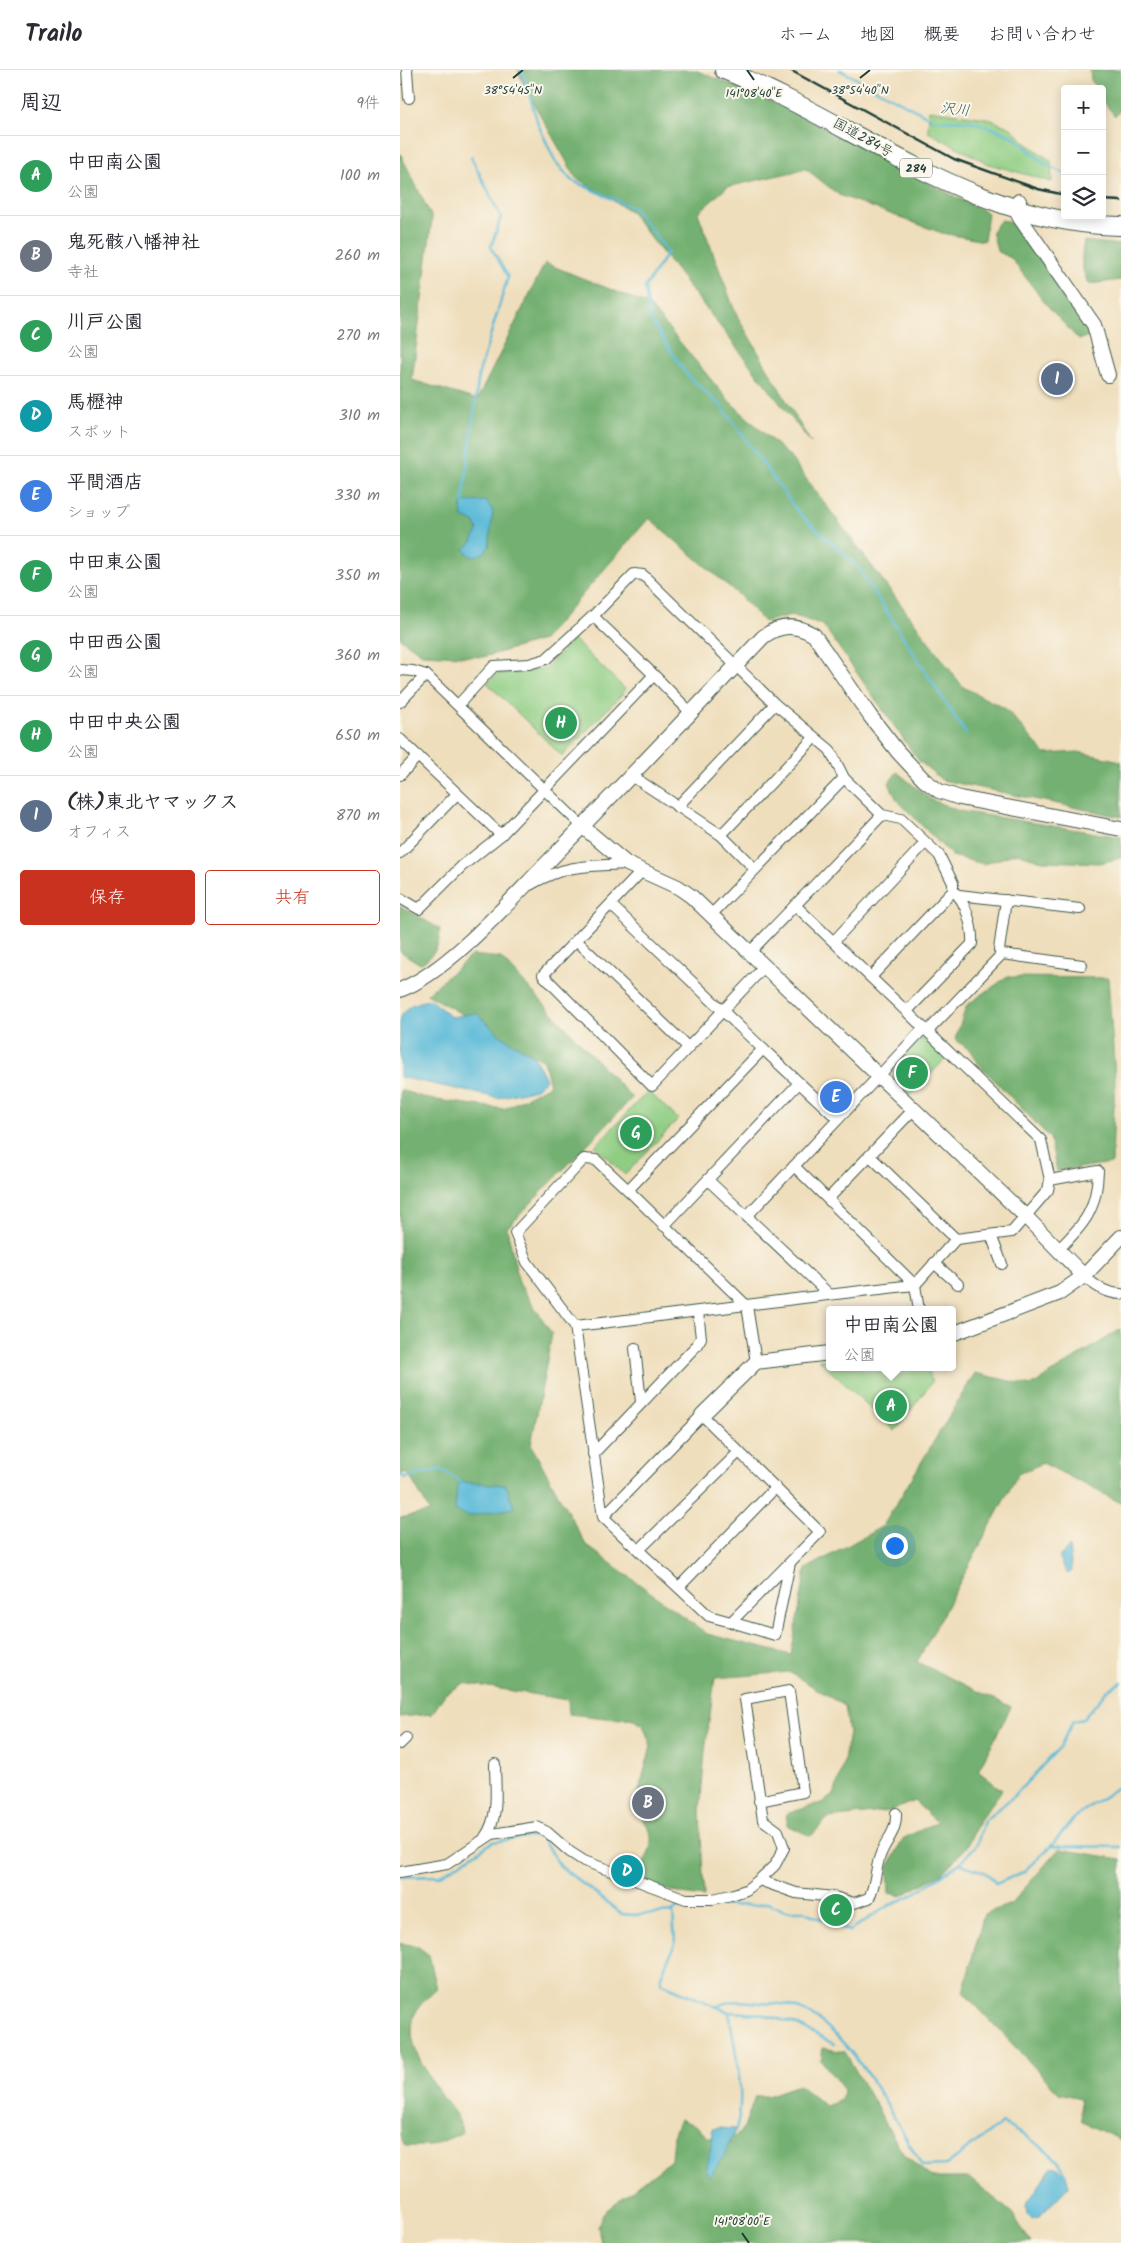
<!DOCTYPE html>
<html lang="ja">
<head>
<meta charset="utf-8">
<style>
	body { margin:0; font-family:Kalam,"Klee One",sans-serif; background:#f2f2f3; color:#2b2b33 }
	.controls { position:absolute; right:15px; top:15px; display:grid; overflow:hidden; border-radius:5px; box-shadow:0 2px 12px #0003 }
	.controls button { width:45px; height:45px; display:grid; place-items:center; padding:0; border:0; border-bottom:1px solid #e1e1e2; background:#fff; color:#2b2b33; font:25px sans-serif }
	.you { position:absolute; left:494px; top:1475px; width:18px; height:18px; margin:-12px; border:4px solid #fff; border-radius:50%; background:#1a73e8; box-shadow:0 0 0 8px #1a73e833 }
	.badge { display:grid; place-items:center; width:32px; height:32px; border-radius:50%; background:#c8321e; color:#fff; font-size:16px; font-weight:700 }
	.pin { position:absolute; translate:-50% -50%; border:2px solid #fff; box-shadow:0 1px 5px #0006 }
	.popup { position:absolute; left:426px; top:1236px; width:130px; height:65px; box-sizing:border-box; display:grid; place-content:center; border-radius:5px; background:#fff; filter:drop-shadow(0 1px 4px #0005); font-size:16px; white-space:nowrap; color:#7c7c81 }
	.popup b { font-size:19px; color:#2b2b33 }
	.popup::after { content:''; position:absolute; left:50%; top:100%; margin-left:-10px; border:10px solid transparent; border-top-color:#fff }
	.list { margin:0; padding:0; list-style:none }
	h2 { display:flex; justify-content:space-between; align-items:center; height:65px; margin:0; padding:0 20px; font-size:21px }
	h2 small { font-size:16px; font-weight:400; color:#7c7c81 }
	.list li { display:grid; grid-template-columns:32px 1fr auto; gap:15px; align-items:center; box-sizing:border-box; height:80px; padding:0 20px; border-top:1px solid #e1e1e2 }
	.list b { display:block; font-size:19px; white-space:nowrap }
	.list p { margin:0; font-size:16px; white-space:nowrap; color:#7c7c81 }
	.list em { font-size:16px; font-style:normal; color:#7c7c81 }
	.actions { display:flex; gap:10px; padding:15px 20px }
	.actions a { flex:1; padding:11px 0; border:1px solid #c8321e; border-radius:5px; text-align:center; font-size:18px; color:#c8321e }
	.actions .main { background:#c8321e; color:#fff }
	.icon { flex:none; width:28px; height:28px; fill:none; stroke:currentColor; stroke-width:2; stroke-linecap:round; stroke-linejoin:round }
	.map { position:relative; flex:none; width:721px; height:2173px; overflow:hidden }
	header { display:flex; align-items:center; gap:30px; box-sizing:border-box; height:70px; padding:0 25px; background:#fff; border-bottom:1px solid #e1e1e2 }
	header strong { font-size:24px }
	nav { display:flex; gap:28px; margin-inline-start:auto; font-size:18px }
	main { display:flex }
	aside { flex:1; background:#fff }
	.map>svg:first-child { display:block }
	.green { fill:#8fcd83; stroke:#57855c }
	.forest { fill:#73b071; stroke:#497652 }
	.water { fill:#5abad8; stroke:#3c7c86 }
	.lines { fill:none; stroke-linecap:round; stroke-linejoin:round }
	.stream { stroke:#5abad8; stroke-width:2.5 }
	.minor-casing { stroke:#3e5548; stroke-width:12 }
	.tertiary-casing { stroke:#3e5548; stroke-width:16 }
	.trunk-casing { stroke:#3e5548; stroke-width:20 }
	.minor { stroke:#fff; stroke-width:10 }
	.tertiary { stroke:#fff; stroke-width:14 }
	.trunk { stroke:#fff; stroke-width:18 }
	.rail { stroke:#1f3d34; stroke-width:2.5 }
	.ticks { fill:none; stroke:#1f3d34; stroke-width:2 }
	.labels { text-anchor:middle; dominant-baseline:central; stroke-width:4; stroke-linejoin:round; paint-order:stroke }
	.shield { fill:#fbf7ec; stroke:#61756b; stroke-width:1 }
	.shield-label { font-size:12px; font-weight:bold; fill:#1f3d34 }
	.street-label { font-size:14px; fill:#1f3d34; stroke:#fbf7ec }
	.water-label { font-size:15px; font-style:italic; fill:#2e5c5d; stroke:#fbf7ec }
	.ticks-label { font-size:12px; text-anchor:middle; fill:#1f3d34; stroke:#fbf7ec; stroke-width:4; stroke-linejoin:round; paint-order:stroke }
</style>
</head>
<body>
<header>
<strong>Trailo</strong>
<nav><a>ホーム</a><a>地図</a><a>概要</a><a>お問い合わせ</a></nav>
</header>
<main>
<aside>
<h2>周辺<small>9件</small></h2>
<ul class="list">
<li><span class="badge" style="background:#2e9e5b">A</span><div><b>中田南公園</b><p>公園</p></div><em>100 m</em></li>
<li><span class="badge" style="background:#6b7280">B</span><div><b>鬼死骸八幡神社</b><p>寺社</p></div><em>260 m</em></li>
<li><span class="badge" style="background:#2e9e5b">C</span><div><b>川戸公園</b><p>公園</p></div><em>270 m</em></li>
<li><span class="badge" style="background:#0f9aa8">D</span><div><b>馬櫪神</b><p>スポット</p></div><em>310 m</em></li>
<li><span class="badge" style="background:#3f7fe0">E</span><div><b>平間酒店</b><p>ショップ</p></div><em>330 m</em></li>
<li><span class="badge" style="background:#2e9e5b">F</span><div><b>中田東公園</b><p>公園</p></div><em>350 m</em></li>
<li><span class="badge" style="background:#2e9e5b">G</span><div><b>中田西公園</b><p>公園</p></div><em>360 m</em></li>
<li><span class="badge" style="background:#2e9e5b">H</span><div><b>中田中央公園</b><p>公園</p></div><em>650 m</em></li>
<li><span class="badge" style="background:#5c6f8a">I</span><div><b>(株)東北ヤマックス</b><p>オフィス</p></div><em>870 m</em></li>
</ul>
<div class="actions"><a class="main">保存</a><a>共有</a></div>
</aside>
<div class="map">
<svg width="721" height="2173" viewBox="0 0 721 2173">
	<rect width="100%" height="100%" fill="#fbf7ec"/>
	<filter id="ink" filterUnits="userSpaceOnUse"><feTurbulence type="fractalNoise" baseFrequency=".02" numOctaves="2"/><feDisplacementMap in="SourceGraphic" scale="10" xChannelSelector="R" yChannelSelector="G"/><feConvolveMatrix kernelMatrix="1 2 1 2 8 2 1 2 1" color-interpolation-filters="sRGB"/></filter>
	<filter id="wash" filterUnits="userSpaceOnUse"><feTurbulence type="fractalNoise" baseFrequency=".0096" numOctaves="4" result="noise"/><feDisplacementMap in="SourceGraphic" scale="20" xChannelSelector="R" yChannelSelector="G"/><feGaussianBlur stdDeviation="1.12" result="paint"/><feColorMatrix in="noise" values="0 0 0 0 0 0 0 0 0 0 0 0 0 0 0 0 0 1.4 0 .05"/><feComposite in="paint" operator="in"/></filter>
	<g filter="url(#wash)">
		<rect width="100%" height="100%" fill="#efdebc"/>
		<g class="green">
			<polygon points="529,40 587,48 611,58 626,73 651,91 652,112 589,94 528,62"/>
			<polygon points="173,569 226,620 162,686 87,613 96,604 146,598"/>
			<polygon points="520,969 529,969 548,986 509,1027 493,1010 493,997"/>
			<polygon points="248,1021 278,1049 225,1105 195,1076"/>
			<polygon points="430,1289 430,1297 527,1297 532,1312 495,1361 419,1290"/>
			<path d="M423,1828l29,5c-6,11 -12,18 -25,13l-4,-8z"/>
		</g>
		<g class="forest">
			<polygon points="118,0 295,0 364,28 458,74 530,114 588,143 584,171 542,163 439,125 406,99 327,117 298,143 336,244 411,373 230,141 176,108 125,18"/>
			<polygon points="690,0 721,0 721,39 715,46 702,30 702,19 696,19 691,10"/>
			<polygon points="0,83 32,148 12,310 77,330 145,193 249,235 328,330 389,386 563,617 606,639 645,684 678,682 721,691 721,747 542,710 519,691 423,555 391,545 364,552 339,525 249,448 143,570 83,587 22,584 0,568"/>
			<polygon points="601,150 614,152 689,258 688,266 679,270 645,233 611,188 597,181 592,161"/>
			<path d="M684,171l37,4v35l-32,4c-9,-15 -8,-26 -5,-43z"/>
			<polygon points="497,702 530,729 559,741 721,767 721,788 700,793 642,791 617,783 584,794 552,786 497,730 489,713"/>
			<path d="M0,836l40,23c0,16 -6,27 -20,35l-20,-13z"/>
			<path d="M72,885l29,3 131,140 -125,130 12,55 33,51 -21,111 55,100 121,89 84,21 15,-86 77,-43 92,-153 56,13 90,-57v174l-78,-40 -25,11 -101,188 94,45 -33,64 24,19 -23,31 -13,27 -24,25 -41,23 -12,-3 -1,-26 16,-29 33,-16 -23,-21 -23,10 -63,7 -17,18 -23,-10 -2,-12 35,-11 13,-8 9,-29 6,-33 -4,-27 -56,-34 -74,6 -10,73 -5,60 4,86 -22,-3 -35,-10c-9,-27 1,-19 4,-42 2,-11 -10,-26 -16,-36l16,-60 -8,-21 -12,-7 -16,1 -46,-5 -1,-14 -104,-17 -19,11 -13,20 -32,3v-199l30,-6 -22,-39h-8v-383l29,9 75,10 46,-24 -6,-24 -117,-67z"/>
			<polygon points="607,907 708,908 715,1007 712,1093 657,1101 650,1068 575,990 572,982 555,969 567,935"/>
			<polygon points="659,1779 721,1789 721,2070 682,2052 680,2028 659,2023 563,1922 584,1844 611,1834"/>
			<path d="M0,1873l17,3 12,9 8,34c-6,6 -14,12 -19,19 -18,30 9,67 27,92 8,11 16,19 17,33l-31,13h-26l-5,-11z"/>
			<polygon points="423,1978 445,1982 504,2085 532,2108 570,2108 612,2143 631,2173 201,2173 198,2157 203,2143 271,2090 273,2066 280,2049 297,2056 307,2067 335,2067 344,2057 355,2026 367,2026 399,2015 426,2036 441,2030 444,2020 421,1990"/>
		</g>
		<g class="water">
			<polygon points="86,431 93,441 89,477 84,483 73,487 67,483 64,479 71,473 78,460 74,452 63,447 61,440 63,432"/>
			<polygon points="30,929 51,947 76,943 100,965 133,985 146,1009 136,1019 98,1028 0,1007 0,947 11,935"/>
			<polygon points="61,1412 106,1415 114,1438 69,1446 55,1441 57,1417"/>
			<polygon points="669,1477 672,1501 668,1504 660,1491 660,1486"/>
			<polygon points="319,2058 336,2059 323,2087 310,2106 306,2102 313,2066 312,2059"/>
			<polygon points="657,2097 666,2105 669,2116 639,2147 632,2149 627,2145 626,2135 651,2098"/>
		</g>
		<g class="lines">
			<g class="stream">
				<polyline points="122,0 138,54 155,91 171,110 235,139 268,182 245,217 250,249 287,305 322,337 398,442 457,496 566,664"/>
				<polyline points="440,0 534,50 569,51 592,58 614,67 645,94 665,104"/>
				<polyline points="63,432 79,303 108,207 91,177 101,147 71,87"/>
				<polyline points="0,1404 5,1408 41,1399 61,1412"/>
				<polyline points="651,1776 676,1746 721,1715"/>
				<path d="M560,1793c17,9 25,4 36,21l27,-12 28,-26 70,1"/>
				<polyline points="0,1807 39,1806 93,1772 139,1765 161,1797 222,1844 234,1845 273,1842 277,1837 357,1835 368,1833 385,1841 403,1841 449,1861 488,1836 512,1825 560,1793 577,1774 584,1751 614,1726 660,1677 673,1651 683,1649 707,1621 721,1612"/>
				<polyline points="273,1842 275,1874 261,1906 261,1913 329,1942 362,1944 395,1954 434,1974"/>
				<path d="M316,1937c16,-9 27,-5 45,-4 9,1 21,0 30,3 57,15 103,113 131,160l24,-1 56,-42c21,13 56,28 64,52"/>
				<path d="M329,1942c5,35 18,84 7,117"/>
			</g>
		</g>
	</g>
	<g filter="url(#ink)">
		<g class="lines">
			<g class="minor-casing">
				<g id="minor">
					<polyline points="7,0 9,28"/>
					<polyline points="0,600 13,601 26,605 183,757"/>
					<polyline points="254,605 291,643"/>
					<polyline points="0,632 26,605"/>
					<path d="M58,635l36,-39 35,-2 17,-5 47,-43 41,-42 9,1 132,129 55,46 14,28 38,37 19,4 38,36 14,28v8c13,9 20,37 19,53l-65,67"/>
					<polyline points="0,669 101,765"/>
					<polyline points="0,705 18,686"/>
					<polyline points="232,706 321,765 355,799"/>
					<polyline points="277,737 375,634"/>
					<polyline points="321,765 414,668"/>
					<polyline points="0,783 57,724"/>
					<polyline points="242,801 143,905 252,1016 365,896"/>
					<path d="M130,815c36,-21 58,-19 97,-21"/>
					<polyline points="559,825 680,839"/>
					<polyline points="0,828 19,839 62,796 101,765 254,605 193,546"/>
					<polyline points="606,830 599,880 602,884 682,895"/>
					<polyline points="211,835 363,979 228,1120 347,1236 356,1292"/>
					<polyline points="311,845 444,708"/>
					<polyline points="177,871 289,978"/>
					<polyline points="434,871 525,773"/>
					<polyline points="350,882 482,745"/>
					<polyline points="471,907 553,821"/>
					<polyline points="528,961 602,884"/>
					<polyline points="363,979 438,1049"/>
					<polyline points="470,1086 556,1169"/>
					<polyline points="394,1096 515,1215 519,1240"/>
					<polyline points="308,1110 429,1224"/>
					<path d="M650,1110l48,-9c-1,39 -13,52 -40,79"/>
					<polyline points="428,1129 514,1039"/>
					<polyline points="347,1146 524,958"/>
					<polyline points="264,1156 399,1013"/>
					<polyline points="591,1165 602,1194"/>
					<polyline points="534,1193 558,1214"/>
					<path d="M684,1206c11,10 21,17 37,18"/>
					<polyline points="175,1256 127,1192 115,1163 184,1089 196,1090 228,1120"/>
					<polyline points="235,1278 241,1332"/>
					<polyline points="193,1384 296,1276 301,1268 298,1242"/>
					<path d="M203,1447l99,-102 118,117 -89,90 -22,-6 -106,-99 -28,-191c114,-13 227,-29 340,-41l41,-46 56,-7 36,-42 2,-10 -9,-40 -246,-235"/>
					<polyline points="239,1480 339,1382"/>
					<polyline points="279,1517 376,1417"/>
					<polyline points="331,1552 375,1565 390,1493"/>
					<polyline points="0,1674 6,1668"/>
					<path d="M85,1767c15,-21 10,-49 10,-73"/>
					<path d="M0,1802l47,-8 45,-30 45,-7 10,5 23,20 14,9 102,38h27l18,-4 15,-5 13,-10 37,13 38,4 20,6 15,-5c7,-14 6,-28 11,-42 6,-17 17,-23 16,-43"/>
					<polyline points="359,1810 375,1795 384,1778 378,1761 363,1750 345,1629 389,1621 403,1722 359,1731"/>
				</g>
			</g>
			<g class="tertiary-casing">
				<g id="tertiary">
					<polyline points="619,131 616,140 620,148 694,255 708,305"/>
					<polyline points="183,757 227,794 278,817 291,826 625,1146 684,1206"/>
					<path d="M0,920c47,-18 107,-86 143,-123 74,-76 147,-153 220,-230 17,-13 33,-13 51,-2l56,81 28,36 26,28 15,11 21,7 161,31"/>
					<polyline points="552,1264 660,1223 684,1206 721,1167"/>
					<polyline points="302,1345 356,1292 430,1283"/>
				</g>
			</g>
			<g class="trunk-casing">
				<path id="trunk" d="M324,0c132,53 249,154 397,156"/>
			</g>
			<use href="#minor" class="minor"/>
			<use href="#tertiary" class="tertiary"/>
			<use href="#trunk" class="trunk"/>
			<g class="rail">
				<polyline points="390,0 554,89 638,119 665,125"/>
				<polyline points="702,130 721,131"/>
			</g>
		</g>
	</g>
	<path class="ticks" d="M347,0l7,10M113,8l10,-8M460,8l10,-8M342,2163l7,10"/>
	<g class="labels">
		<rect class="shield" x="500" y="88.5" width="32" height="19" rx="4"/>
		<g class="shield-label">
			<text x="516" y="98">284</text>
		</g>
		<g class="street-label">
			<text transform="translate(463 68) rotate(29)">国道284号</text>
		</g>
		<g class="water-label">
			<text transform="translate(555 40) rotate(6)">沢川</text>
		</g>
	</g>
	<g class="ticks-label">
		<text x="113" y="24">38°54'45"N</text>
		<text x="460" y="24">38°54'40"N</text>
		<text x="354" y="27">141°08'40"E</text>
		<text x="342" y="2155">141°08'00"E</text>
	</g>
</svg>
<div class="controls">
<button>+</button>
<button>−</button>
<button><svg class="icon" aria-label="layers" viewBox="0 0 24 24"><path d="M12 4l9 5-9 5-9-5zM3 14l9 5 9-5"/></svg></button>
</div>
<div class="you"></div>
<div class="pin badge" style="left:491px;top:1336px;background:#2e9e5b">A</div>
<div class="popup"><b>中田南公園</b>公園</div>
<div class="pin badge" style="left:248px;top:1733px;background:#6b7280">B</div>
<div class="pin badge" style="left:436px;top:1840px;background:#2e9e5b">C</div>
<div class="pin badge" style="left:227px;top:1801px;background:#0f9aa8">D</div>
<div class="pin badge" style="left:436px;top:1027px;background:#3f7fe0">E</div>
<div class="pin badge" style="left:512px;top:1003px;background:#2e9e5b">F</div>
<div class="pin badge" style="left:236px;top:1063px;background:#2e9e5b">G</div>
<div class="pin badge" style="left:161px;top:653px;background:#2e9e5b">H</div>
<div class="pin badge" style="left:657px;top:309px;background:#5c6f8a">I</div>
</div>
</main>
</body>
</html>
